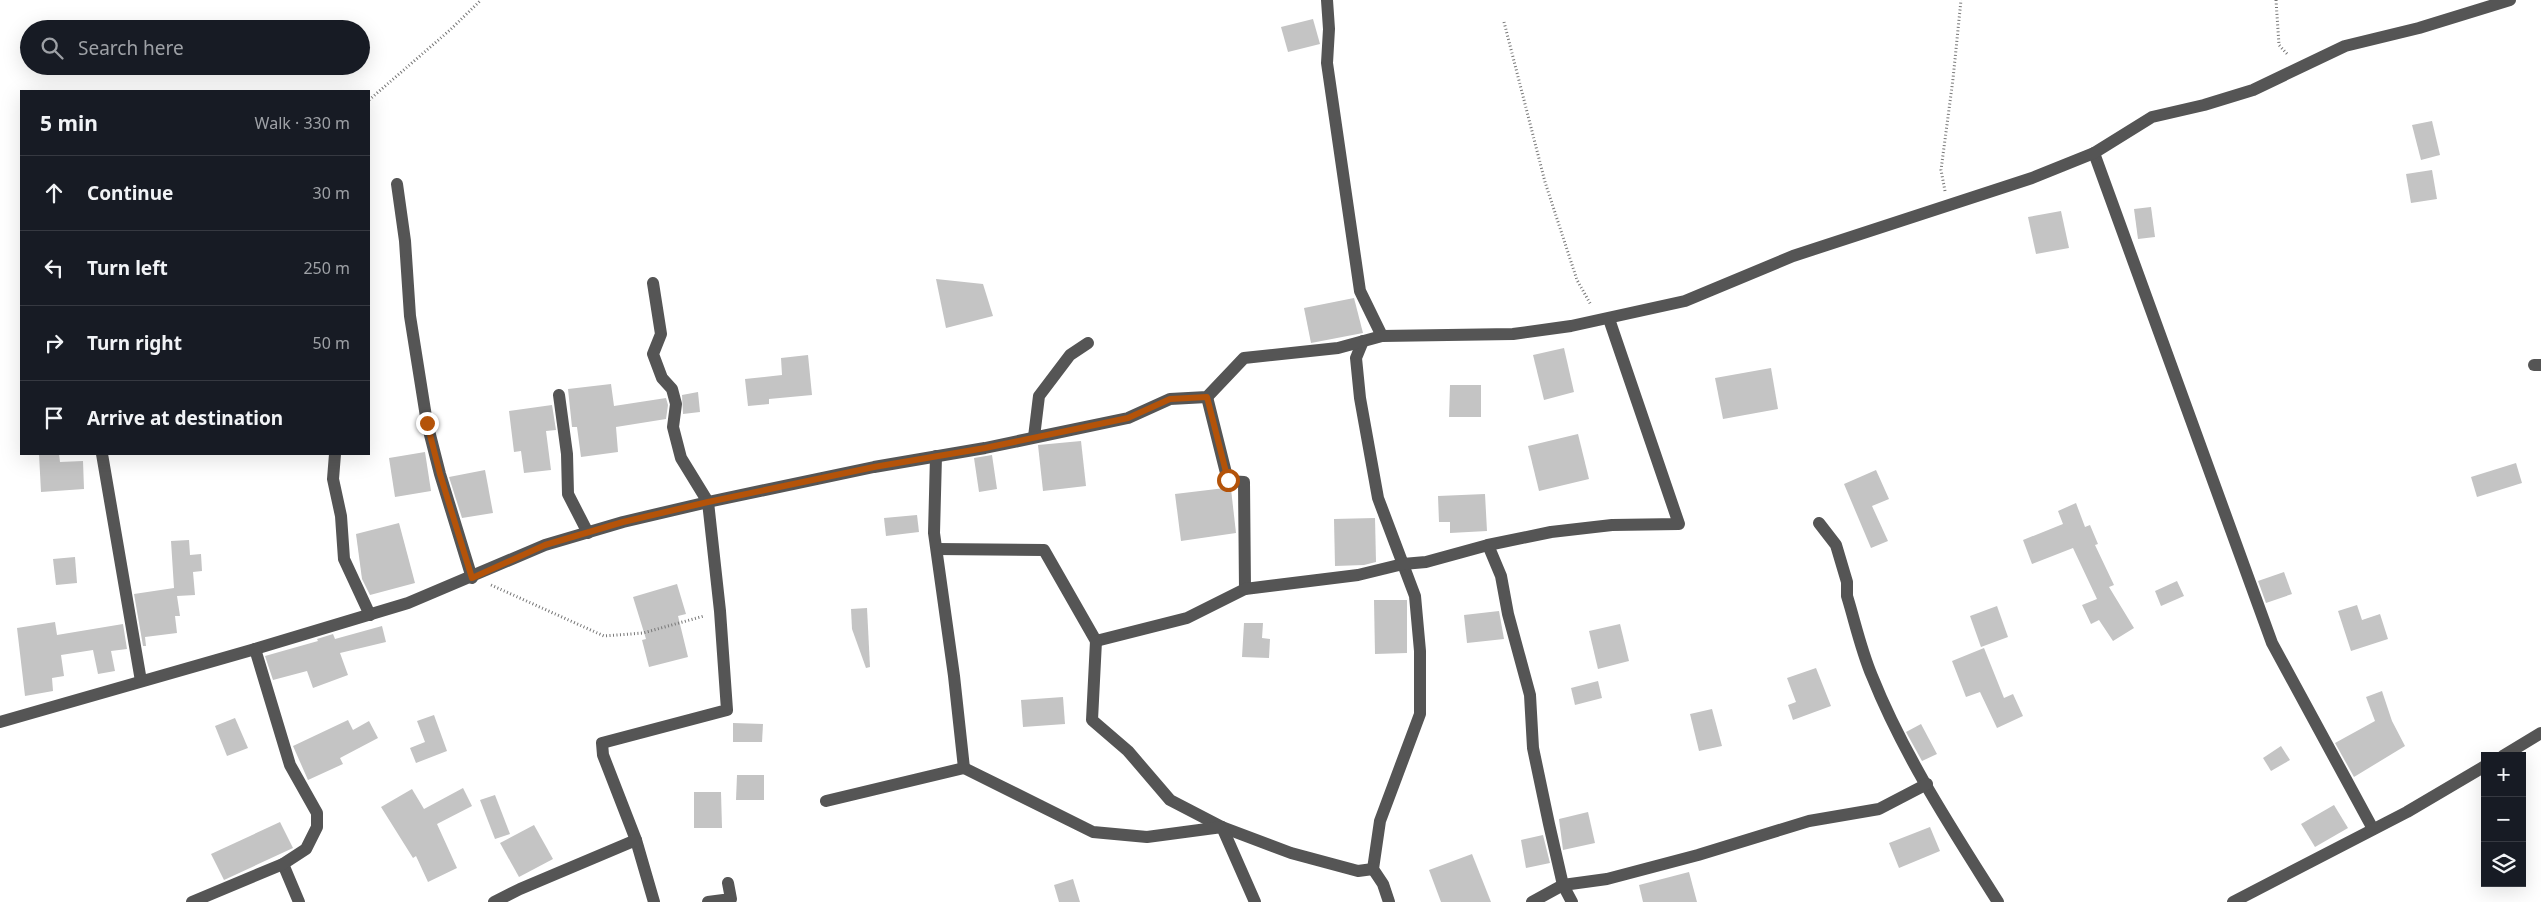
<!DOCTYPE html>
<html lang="en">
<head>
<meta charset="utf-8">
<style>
	body { margin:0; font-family:"Noto Sans",sans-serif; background:#20242c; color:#f1f3f6 }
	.controls { position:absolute; right:15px; bottom:15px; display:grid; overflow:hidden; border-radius:0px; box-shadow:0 5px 20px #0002 }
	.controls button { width:45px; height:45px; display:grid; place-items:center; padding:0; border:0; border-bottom:1px solid #363941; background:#171b24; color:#f1f3f6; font:25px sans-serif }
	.stop { position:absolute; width:15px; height:15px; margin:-11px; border:4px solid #b45309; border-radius:50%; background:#fff }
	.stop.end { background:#b45309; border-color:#fff; box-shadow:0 1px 5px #0008 }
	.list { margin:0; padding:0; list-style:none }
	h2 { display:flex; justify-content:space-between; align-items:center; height:65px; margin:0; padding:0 20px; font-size:21px }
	h2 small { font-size:16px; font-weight:400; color:#9ea1a6 }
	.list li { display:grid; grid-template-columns:32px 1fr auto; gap:15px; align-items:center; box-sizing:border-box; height:75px; padding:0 20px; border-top:1px solid #363941 }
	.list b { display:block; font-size:19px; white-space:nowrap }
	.list em { font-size:16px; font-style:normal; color:#9ea1a6 }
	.icon { flex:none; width:28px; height:28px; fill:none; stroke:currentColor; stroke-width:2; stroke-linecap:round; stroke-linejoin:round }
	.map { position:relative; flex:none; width:2541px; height:902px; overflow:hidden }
	.search { position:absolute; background:#171b24; box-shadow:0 5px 20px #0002; left:20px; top:20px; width:350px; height:55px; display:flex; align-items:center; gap:12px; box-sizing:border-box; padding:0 18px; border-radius:28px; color:#9ea1a6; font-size:19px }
	.panel { position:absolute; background:#171b24; box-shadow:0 5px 20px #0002; left:20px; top:90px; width:350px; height:365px; border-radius:0px }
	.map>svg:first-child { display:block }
	.building { fill:#c4c4c4 }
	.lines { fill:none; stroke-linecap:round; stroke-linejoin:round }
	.path { stroke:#777; stroke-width:3; stroke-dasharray:1 2.5; stroke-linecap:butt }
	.minor { stroke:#555; stroke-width:12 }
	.route { stroke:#b45309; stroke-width:6 }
</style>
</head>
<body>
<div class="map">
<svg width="2541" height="902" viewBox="0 0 2541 902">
	<rect width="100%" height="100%" fill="#fff"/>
	<g class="building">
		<polygon points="1313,19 1320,44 1288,52 1281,27"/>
		<polygon points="2432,121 2440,155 2421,160 2412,125"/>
		<polygon points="2432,170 2437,199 2411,203 2406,174"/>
		<polygon points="2151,207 2155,237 2138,239 2134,209"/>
		<polygon points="2061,211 2069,248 2036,254 2028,217"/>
		<polygon points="936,279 983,284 993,316 946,328"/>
		<polygon points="1354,298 1363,333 1311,343 1304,308"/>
		<polygon points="1564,348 1574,392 1544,400 1533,355"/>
		<polygon points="808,355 812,395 769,399 769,404 748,406 745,379 782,375 781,358"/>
		<polygon points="1771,368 1778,409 1723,419 1715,378"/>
		<polygon points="611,384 614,406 666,398 668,405 666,419 616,427 618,452 581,457 577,427 572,427 568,389"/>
		<polygon points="1450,385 1481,385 1481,417 1449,417"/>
		<polygon points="698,392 700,412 683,414 682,395"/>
		<polygon points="552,405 556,430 546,431 551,470 524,473 521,451 514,452 509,411"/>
		<polygon points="1578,434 1589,479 1539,491 1528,446"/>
		<polygon points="1081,441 1086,486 1043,491 1038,445"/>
		<polygon points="425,452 431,491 395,497 389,458"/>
		<polygon points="39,454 59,454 60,462 83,461 84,489 41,492"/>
		<polygon points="992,455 997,489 979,492 974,458"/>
		<polygon points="2516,463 2522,483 2477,497 2471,477"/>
		<polygon points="485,470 493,513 462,518 449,477"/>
		<polygon points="1876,470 1889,499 1872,506 1888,541 1871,548 1844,484"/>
		<polygon points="1225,488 1231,489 1236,533 1181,541 1175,494"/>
		<polygon points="1485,494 1487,531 1450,533 1450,522 1439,522 1438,496"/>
		<polygon points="2076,503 2085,527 2090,525 2098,544 2095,545 2114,585 2109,587 2134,628 2113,641 2099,620 2091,624 2082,605 2097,599 2073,548 2032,564 2023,540 2063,524 2058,511"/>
		<polygon points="917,515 919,532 886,536 884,518"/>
		<polygon points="1375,518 1376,562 1364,565 1335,566 1334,519"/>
		<polygon points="399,523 415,583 370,595 362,579 356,534"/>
		<polygon points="189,540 190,555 201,554 202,571 193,572 195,595 177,596 180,616 175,616 177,633 145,637 146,646 143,646 134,594 174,588 171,541"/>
		<polygon points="75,557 77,583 56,585 53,559"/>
		<polygon points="2284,572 2292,594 2266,603 2258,581"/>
		<polygon points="2177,581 2184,596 2161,606 2155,591"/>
		<polygon points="677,584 686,614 678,616 688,657 649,667 642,640 646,639 633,597"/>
		<polygon points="1374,600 1407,600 1407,653 1375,654"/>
		<polygon points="2357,605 2362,620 2380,614 2388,639 2351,651 2338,611"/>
		<polygon points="1997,606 2008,637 1981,647 1970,616"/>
		<polygon points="867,608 870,667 866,668 852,629 851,609"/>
		<polygon points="1499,611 1504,639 1467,643 1464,615"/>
		<polygon points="55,622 57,635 123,624 127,649 111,651 115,671 98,674 93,650 61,655 64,676 52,678 53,691 25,696 17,628"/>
		<polygon points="1244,623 1263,623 1262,638 1270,639 1269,658 1242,657"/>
		<polygon points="1620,624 1629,661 1598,669 1589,631"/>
		<polygon points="382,626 386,642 340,653 348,675 313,688 307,671 273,680 265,656 318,641 317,639 333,634 335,639"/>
		<polygon points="1984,648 2004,698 2013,694 2023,716 1997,728 1980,692 1966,697 1952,661"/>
		<polygon points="1816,668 1831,706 1793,720 1788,705 1796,702 1787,678"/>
		<polygon points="1598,681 1602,698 1575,705 1571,688"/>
		<polygon points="2382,691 2392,721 2405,746 2354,777 2335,743 2375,721 2366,697"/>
		<polygon points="1063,697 1065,724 1023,727 1021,700"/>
		<polygon points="1712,709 1722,746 1699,751 1690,714"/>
		<polygon points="434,715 447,751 416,763 410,748 425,742 417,721"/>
		<polygon points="235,718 248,748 227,756 215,726"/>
		<polygon points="348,720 353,730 369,721 378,738 340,758 343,764 308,780 293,746"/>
		<polygon points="733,723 763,724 762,742 733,742"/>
		<polygon points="1921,724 1937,754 1922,761 1906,732"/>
		<polygon points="2281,746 2290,760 2271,771 2263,758"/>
		<polygon points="737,775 764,775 764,800 736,800"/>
		<polygon points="463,788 472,806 437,824 457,868 428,882 416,856 413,858 381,807 412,789 424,809"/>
		<polygon points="694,792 721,792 722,828 694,828"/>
		<polygon points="495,795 510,834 495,839 480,800"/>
		<polygon points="2334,805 2348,828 2315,847 2301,824"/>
		<polygon points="1588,812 1595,843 1563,850 1559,819"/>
		<polygon points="280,822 293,848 224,880 211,854"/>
		<polygon points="534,825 553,859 519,877 500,843"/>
		<polygon points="1930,827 1940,851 1899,868 1889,843"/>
		<polygon points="1543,835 1550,863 1526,868 1521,840"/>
		<polygon points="1472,854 1491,902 1441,902 1429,870"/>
		<polygon points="1689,872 1697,902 1643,902 1639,885"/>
		<polygon points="1073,879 1080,902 1059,902 1054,885"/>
	</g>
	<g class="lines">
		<g class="path">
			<polyline points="2276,0 2279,45 2288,55"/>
			<polyline points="1504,22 1545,182 1577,280 1591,305"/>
			<polyline points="369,100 450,30 481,0"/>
			<polyline points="1945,191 1941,170 1953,79 1961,0"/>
			<polyline points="491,585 604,636 643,633 704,616"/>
		</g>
		<g class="minor">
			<polyline points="1327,0 1329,29 1327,63 1360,291 1382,336"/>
			<polyline points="2094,153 2272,643 2373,829"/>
			<polyline points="397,184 405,241 410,316 427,423 440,474 472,578"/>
			<polyline points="653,283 661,334 653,354 662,378 672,389 676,404 673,427 681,458 708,502 720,611 727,710 602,743 603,755 636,840 654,902"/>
			<polyline points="1363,341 1356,358 1360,398 1378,498 1415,596 1420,651 1420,714 1380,821 1373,869 1383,884 1389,902"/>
			<polyline points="2534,365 2541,365"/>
			<polyline points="559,395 567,454 568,494 588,533"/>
			<polyline points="1034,437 1039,396 1070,355 1088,343"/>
			<polyline points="102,454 141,681"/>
			<polyline points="335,454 333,479 341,516 344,559 370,615"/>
			<path d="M1819,523l17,22 11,37v14c8,26 14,54 25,80 32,80 80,153 126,226"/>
			<polyline points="1488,545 1501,576 1508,614 1530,695 1533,748 1549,824 1563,885 1572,902"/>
			<polyline points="937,549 1044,550 1096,641 1187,618 1245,589 1244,482 1228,481 1207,397"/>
			<polyline points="1245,589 1358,575 1403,564 1426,562 1488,545 1551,532 1612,525 1679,524 1609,319"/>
			<polyline points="1096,641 1092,720 1128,751 1170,800 1222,827 1291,853 1358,871 1373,869"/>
			<polyline points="0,722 255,649 408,603 545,545 623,522 708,502 874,467 985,448 1128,418 1170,399 1207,397 1244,358 1338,348 1382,336 1513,334 1571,326 1685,301 1793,256 2032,178 2094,153 2152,117 2204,105 2253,90 2345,46 2419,28 2510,0"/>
			<polyline points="2503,756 2541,733"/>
			<polyline points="964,768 1093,832 1147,837 1222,827 1255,902"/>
			<polyline points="826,801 964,768 954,676 934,533 936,456"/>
			<polyline points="283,864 299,902"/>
			<polyline points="192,902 283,864 306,849 317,827 317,813 290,765 255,649"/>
			<polyline points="494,902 520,889 636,840"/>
			<polyline points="708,902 731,899 728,883"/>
			<polyline points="1532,902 1563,885 1607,879 1698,855 1809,821 1879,809 1927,784"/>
			<polyline points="2233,902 2407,812 2485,766"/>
		</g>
	</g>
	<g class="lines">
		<polyline class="route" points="427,423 440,474 472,578 545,545 623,522 708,502 874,467 985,448 1128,418 1170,399 1207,397 1228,480"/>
	</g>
</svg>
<div class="controls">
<button>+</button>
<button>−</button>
<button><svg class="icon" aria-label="layers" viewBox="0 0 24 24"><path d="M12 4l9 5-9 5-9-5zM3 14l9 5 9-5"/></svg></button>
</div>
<div class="stop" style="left:1228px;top:480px"></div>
<div class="stop end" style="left:427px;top:423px"></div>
<div class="search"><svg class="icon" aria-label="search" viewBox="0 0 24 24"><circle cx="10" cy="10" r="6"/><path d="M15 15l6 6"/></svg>Search here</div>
<section class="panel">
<h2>5 min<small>Walk · 330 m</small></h2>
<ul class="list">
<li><svg class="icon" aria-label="ahead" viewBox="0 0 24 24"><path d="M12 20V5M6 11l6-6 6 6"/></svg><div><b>Continue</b></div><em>30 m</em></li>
<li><svg class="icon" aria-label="left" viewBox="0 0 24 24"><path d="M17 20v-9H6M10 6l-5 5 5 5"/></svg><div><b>Turn left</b></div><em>250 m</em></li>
<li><svg class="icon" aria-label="right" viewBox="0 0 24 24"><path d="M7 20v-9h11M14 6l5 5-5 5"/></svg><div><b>Turn right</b></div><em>50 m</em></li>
<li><svg class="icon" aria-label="arrive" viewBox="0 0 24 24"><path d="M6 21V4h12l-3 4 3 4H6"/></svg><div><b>Arrive at destination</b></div></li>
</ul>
</section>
</div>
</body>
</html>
